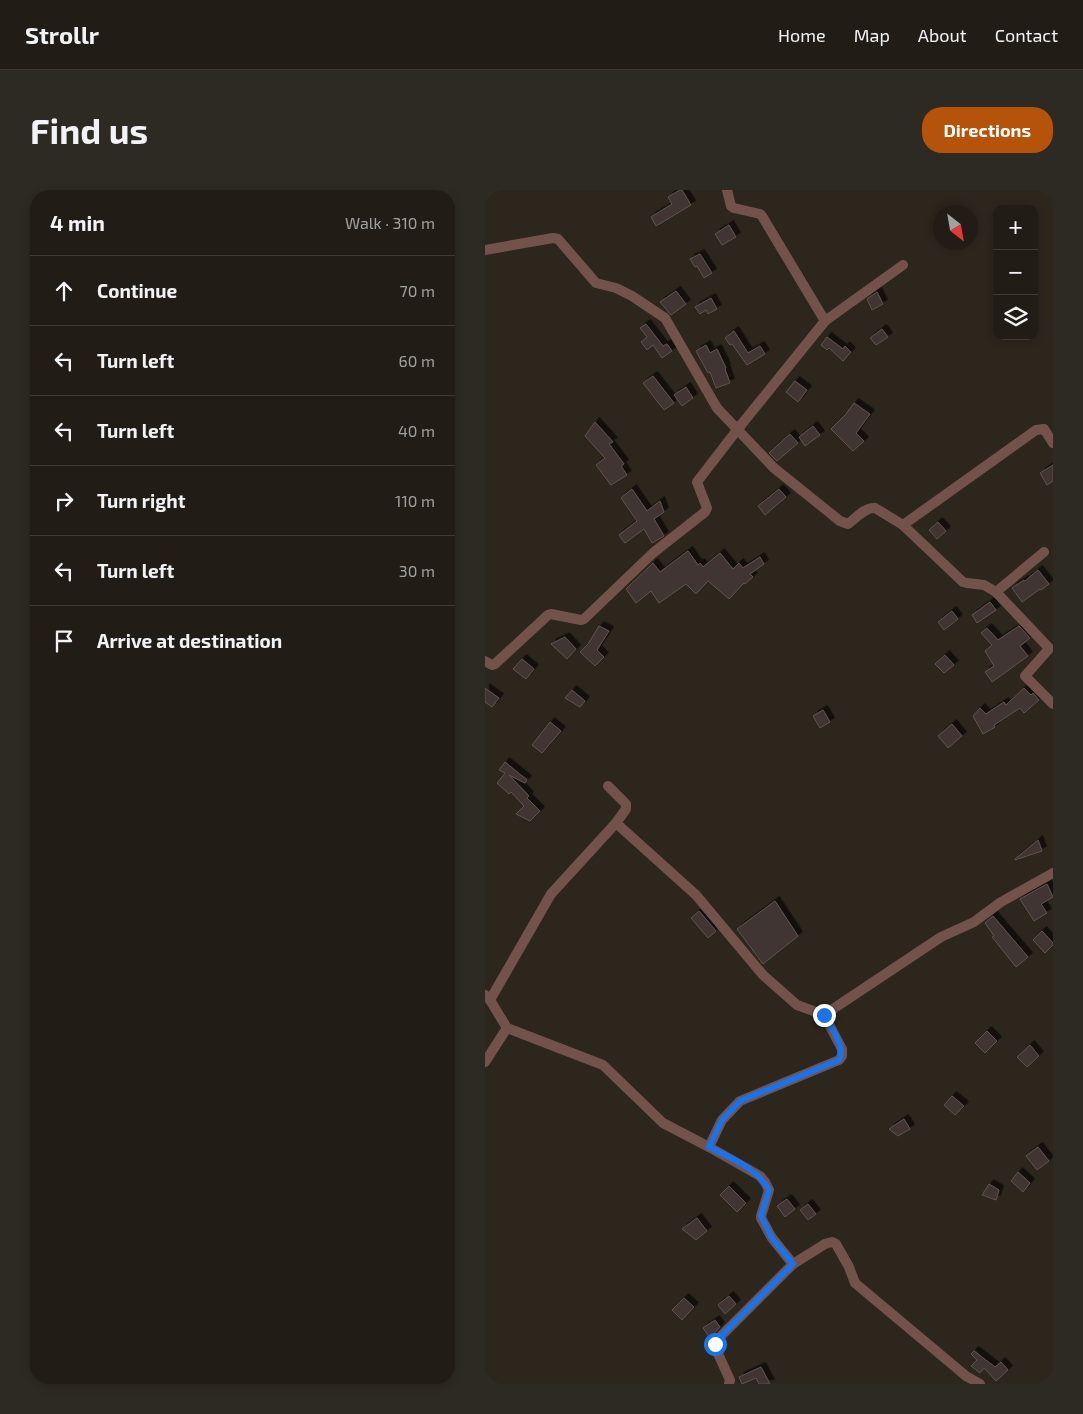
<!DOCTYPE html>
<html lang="en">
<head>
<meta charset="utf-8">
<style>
	body { margin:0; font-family:"Exo 2",sans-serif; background:#2d2923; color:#f1f3f6 }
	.controls { position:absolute; right:15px; top:15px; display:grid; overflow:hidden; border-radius:10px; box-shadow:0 2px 8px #0003 }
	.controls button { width:45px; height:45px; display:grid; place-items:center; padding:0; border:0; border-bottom:1px solid #3e3a35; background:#211c16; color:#f1f3f6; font:25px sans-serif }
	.compass { position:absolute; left:448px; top:15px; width:45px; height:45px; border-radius:50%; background:#211c16; box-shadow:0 2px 8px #0003; rotate:149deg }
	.stop { position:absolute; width:15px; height:15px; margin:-11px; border:4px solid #1a73e8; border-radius:50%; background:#fff }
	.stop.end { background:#1a73e8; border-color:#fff; box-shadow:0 1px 5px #0008 }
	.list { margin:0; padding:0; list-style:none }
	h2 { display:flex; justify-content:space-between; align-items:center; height:65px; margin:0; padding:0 20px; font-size:21px }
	h2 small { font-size:16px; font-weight:400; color:#a2a1a1 }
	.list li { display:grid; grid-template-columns:32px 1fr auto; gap:15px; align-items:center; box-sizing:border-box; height:70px; padding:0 20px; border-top:1px solid #3e3a35 }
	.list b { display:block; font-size:19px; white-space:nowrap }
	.list em { font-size:16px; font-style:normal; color:#a2a1a1 }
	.icon { flex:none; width:28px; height:28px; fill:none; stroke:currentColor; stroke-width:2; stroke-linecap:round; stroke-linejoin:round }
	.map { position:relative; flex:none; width:568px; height:1194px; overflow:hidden; border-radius:20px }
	header { display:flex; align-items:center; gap:30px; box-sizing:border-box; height:70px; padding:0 25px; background:#211c16; border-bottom:1px solid #3e3a35 }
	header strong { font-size:24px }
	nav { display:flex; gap:28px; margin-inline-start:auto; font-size:18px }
	.intro { display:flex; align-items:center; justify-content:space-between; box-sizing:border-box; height:120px; padding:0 30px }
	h1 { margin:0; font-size:35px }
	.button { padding:12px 22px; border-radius:20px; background:#b45309; color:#fff; font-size:18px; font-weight:700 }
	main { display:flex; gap:30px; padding:0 30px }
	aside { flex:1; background:#211c16; border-radius:20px; box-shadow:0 2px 8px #0003 }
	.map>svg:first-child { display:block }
	.building { fill:#413533; stroke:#605250; filter:url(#shadow) }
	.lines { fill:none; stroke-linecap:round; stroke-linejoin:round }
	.minor { stroke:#73524b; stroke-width:10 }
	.route { stroke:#1a73e8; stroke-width:6 }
</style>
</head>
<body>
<header>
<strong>Strollr</strong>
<nav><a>Home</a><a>Map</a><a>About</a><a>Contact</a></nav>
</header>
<div class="intro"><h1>Find us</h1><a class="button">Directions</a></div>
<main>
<aside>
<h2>4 min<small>Walk · 310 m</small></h2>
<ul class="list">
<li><svg class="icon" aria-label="ahead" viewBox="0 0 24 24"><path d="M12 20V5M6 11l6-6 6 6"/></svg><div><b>Continue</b></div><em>70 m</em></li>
<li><svg class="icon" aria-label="left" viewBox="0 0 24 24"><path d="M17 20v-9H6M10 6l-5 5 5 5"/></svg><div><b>Turn left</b></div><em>60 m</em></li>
<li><svg class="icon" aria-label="left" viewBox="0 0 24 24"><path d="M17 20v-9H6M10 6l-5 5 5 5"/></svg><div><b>Turn left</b></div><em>40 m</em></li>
<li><svg class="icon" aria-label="right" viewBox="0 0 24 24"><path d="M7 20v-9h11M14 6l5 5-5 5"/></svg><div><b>Turn right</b></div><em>110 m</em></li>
<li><svg class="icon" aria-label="left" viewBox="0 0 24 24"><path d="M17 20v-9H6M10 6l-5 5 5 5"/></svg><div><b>Turn left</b></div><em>30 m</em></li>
<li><svg class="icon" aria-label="arrive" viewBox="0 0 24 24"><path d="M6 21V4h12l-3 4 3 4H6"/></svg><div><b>Arrive at destination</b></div></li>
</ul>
</aside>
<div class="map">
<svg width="568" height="1194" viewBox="0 0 568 1194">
	<defs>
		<filter id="shadow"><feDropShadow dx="4.5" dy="-4.5" stdDeviation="0" flood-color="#0009"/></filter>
	</defs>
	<rect width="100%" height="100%" fill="#2c261d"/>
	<g class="building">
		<polygon points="195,0 197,0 206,15 171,36 166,27 187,14 183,7"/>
		<polygon points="244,35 251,47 237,55 230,44"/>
		<polygon points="215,64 227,83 219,88 212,76 210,77 205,69"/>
		<polygon points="191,101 201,114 186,125 175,112"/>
		<polygon points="392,102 398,114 387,120 382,109"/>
		<polygon points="226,108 232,119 223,124 221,120 215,124 210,117"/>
		<polygon points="161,134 178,156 182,154 187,161 177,168 168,155 162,160 156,152 162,147 155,138"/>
		<polygon points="397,139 403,147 391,155 385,148"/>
		<polygon points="249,141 263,163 275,156 280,164 262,175 247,154 245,155 240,148"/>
		<polygon points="342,147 358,159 360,156 366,162 358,171 344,158 342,160 336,155"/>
		<polygon points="221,155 225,163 232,159 241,178 240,179 245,193 231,198 225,182 223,183 211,161"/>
		<polygon points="168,186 189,213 179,220 158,193"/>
		<polygon points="310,191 322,200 313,212 301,202"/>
		<polygon points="201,197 208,208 197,216 189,205"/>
		<polygon points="369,213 385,224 371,243 379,251 368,261 346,239 361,224"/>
		<polygon points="110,232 128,252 124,254 139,274 136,276 142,285 126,295 111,275 120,268 100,246"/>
		<polygon points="328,236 335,245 320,256 314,247"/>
		<polygon points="305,244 313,253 292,271 284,263"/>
		<polygon points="568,275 568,291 562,295 555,283"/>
		<polygon points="147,299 162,321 175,311 179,322 169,329 179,346 167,353 159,339 140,353 134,345 152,331 136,308"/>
		<polygon points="294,299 301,307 280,325 273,316"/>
		<polygon points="453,332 461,341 452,349 444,340"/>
		<polygon points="203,361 213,375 215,373 218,377 235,363 248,379 254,373 258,378 275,367 279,374 265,384 268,387 260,394 259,393 244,409 223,391 211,404 201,394 174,413 166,401 151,413 141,399 168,373 175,382"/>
		<polygon points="553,380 564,394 556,400 555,399 537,412 527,398 539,390 540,391"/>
		<polygon points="505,412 511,420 492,433 487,425"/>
		<polygon points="467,421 473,429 459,440 453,432"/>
		<polygon points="114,436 124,441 112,460 119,467 110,476 95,462 103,454"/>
		<polygon points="534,436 545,448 535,456 543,466 507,492 500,482 509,476 500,461 507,455 496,443 502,438 513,450"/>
		<polygon points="80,447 91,459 82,469 66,454"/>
		<polygon points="460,465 469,475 459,483 450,474"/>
		<polygon points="37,469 49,479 41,489 28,479"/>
		<polygon points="0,498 14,508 7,517 0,512"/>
		<polygon points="539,498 546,505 548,503 554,510 539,523 535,518 509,535 510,537 498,544 488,526 495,518 501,524 519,512 521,515"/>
		<polygon points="87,500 100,511 95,517 80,508"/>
		<polygon points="338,520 345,532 335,538 328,526"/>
		<polygon points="65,532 76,541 57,563 47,555"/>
		<polygon points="467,534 477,546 463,558 453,546"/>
		<polygon points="20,572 42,590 40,593 24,585 44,606 42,608 55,621 45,631 31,624 39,616 26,602 24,604 12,593 20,583 14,580"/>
		<polygon points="553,650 557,661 530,670 530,669"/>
		<polygon points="562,694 568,707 556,714 562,723 549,731 535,709"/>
		<polygon points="290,711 313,746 278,774 252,739"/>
		<polygon points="214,721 231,741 223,748 206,728"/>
		<polygon points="508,726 543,767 531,777 507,747 509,746 500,733"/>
		<polygon points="557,741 568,753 568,755 560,763 548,750"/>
		<polygon points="502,841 512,851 500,863 490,853"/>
		<polygon points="545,855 554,866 542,877 532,867"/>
		<polygon points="467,906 479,916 470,925 459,915"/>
		<polygon points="419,929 425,939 413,946 404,939"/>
		<polygon points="553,957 564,971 552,980 541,966"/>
		<polygon points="533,982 545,993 538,1002 526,991"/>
		<polygon points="504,994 514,1000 511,1010 497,1005"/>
		<polygon points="244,996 261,1013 252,1022 235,1005"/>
		<polygon points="302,1009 310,1019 300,1027 292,1016"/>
		<polygon points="323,1014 331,1024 323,1030 315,1020"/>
		<polygon points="212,1028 222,1041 211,1050 197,1039"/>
		<polygon points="244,1106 251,1114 240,1124 233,1115"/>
		<polygon points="199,1108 209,1117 197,1130 187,1120"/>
		<polygon points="230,1130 235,1137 225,1148 218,1138"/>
		<polygon points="489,1161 510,1177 516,1172 523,1180 511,1191 499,1178 495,1183 486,1176 492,1170 486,1164"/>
		<polygon points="276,1177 285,1194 274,1194 271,1188 257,1194 254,1187"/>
	</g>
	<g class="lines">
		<g class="minor">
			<polyline points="242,0 246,16 249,18 275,24 277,26 340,131"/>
			<path d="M0,60l68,-12 5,1 38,44 20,5 16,8 33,22 52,90 57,60 66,53 8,3c8,-6 17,-17 27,-16l28,17 60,57 4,1 17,2 12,7 53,56 -1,2 -23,26 28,28"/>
			<polyline points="418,335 551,240 559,239 568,253"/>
			<polyline points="511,402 559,362"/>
			<polyline points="0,471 7,475 10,474 63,425 66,424 96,430 99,429 168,363 220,322 222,318 212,292 252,240 340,131 418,75"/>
			<polyline points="131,633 211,705 278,785 312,815 339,825 357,859 357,866 354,870 255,911 237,930 224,957"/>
			<polyline points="0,805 5,810 22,838 118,875 178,933 224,957 275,986 280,992 284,1000 276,1026 276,1028 287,1048 308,1074"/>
			<polyline points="5,810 66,704 131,633 141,619 141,614 123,596"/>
			<polyline points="339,825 456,747 489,732 516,712 568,683"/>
			<polyline points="0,872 22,838"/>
			<polyline points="244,1194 245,1190 230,1157 231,1151 308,1074 340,1054 347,1052 351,1054 364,1077 370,1093 481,1186 495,1194"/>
		</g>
	</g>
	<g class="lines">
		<path class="route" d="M230,1154l1,-3 77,-77 -21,-26 -11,-22 8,-26c-12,-22 -39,-32 -60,-43l13,-27 18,-19 99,-41c8,-11 -9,-34 -15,-45"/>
	</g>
</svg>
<div class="controls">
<button>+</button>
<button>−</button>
<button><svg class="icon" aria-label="layers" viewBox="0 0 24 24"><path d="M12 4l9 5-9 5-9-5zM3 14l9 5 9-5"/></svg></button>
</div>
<svg class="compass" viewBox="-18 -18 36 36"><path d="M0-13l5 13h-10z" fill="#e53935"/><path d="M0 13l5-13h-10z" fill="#a2a1a1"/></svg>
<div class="stop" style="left:230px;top:1154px"></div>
<div class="stop end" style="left:339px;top:825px"></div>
</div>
</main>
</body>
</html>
